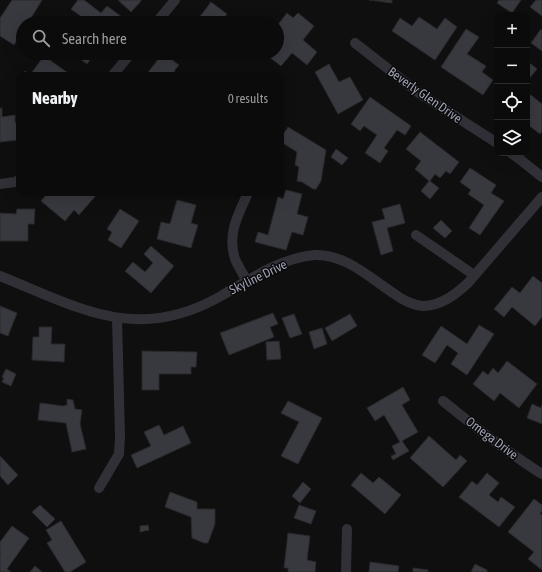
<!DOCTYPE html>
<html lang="en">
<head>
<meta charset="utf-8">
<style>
	body { margin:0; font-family:"Asap Condensed",sans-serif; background:#141415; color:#f1f3f6 }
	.controls { position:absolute; right:12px; top:12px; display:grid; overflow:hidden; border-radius:8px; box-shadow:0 4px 16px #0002 }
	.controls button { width:36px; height:36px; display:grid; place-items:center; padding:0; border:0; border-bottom:1px solid #2b2b2d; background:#0b0b0c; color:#f1f3f6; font:20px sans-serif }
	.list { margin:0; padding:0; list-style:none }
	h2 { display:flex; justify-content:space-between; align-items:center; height:52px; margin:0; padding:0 16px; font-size:17px }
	h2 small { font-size:13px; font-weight:400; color:#9a9b9d }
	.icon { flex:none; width:22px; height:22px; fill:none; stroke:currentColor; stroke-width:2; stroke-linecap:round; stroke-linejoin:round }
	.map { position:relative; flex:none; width:542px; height:572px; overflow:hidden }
	.search { position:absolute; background:#0b0b0c; box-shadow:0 4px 16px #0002; left:16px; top:16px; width:268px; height:44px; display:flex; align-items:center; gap:10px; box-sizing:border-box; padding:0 14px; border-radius:22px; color:#9a9b9d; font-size:15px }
	.panel { position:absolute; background:#0b0b0c; box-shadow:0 4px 16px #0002; left:16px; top:72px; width:268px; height:124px; border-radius:8px }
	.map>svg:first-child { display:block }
	.building { fill:#38393f; stroke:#29292d }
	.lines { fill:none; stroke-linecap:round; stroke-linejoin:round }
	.minor { stroke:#303036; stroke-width:10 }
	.labels { text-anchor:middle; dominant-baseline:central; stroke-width:3; stroke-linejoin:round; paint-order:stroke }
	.street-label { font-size:13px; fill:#9ea1b3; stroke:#0a0a0b }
</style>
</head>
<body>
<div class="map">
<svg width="542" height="572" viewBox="0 0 542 572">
	<rect width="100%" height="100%" fill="#0f0f10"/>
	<g class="building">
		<polygon points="12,0 42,0 28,23 23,23 23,30 14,45 0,36 0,18"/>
		<polygon points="78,0 84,0 101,13 107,6 122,17 117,23 77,23 82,17 71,9"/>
		<polygon points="118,0 141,0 141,1 131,12"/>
		<polygon points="369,0 392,0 392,3"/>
		<polygon points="499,0 521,0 512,13 497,3"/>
		<polygon points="536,0 542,0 542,16 530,7"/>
		<polygon points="211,2 227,14 221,22 223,23 195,23"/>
		<polygon points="287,13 293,18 298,13 314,26 303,40 317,52 307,65 292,53 281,66 264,53 277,53 277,37 279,34 277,33 277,26"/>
		<polygon points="419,17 437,29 445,18 457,27 435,60 392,31 400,18 412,26"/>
		<polygon points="466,29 479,37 467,54 486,66 482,72 493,80 483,95 441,67"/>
		<polygon points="541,29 542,30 542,51 531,43"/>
		<polygon points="72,53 95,53 87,64"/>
		<polygon points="163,53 179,65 174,71 179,75 146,75"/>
		<polygon points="181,53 196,53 191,60"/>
		<polygon points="44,56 71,75 22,75 25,71 30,75"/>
		<polygon points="527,61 537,69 528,80 527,79"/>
		<polygon points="329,64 339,82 350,77 363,100 338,114 315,72"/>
		<polygon points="527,92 542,104 542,131 540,134 527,124"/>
		<polygon points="370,97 411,126 405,135 397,130 384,148 388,151 380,163 365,153 377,135 364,126 360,131 351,124"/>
		<polygon points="0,108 2,108 2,117 15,115 15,123 19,123 19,140 0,142"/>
		<polygon points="288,127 326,150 321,181 316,189 313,189 302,182 297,181 299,167 295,165 297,152 281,142 281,138"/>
		<polygon points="420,132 459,162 450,174 446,171 440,178 435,174 430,181 439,188 430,199 421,191 429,181 415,169 421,161 406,149"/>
		<polygon points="336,149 348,158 342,165 331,157"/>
		<polygon points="470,168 496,185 491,193 504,201 480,235 469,228 484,205 468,194 471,190 460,182"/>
		<polygon points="286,190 302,194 297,214 308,217 303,235 292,232 286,250 255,242 258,232 268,235 278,197 283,199"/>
		<polygon points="48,193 98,193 79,215 74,210 65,221 41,201"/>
		<polygon points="177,200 196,205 191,223 198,225 191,248 157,239 161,222 170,224"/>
		<polygon points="400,204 405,223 387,228 393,251 381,255 372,222 385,219 382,209"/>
		<polygon points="17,209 35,209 34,224 28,224 28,241 0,241 0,213 16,214"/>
		<polygon points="120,209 139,221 121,248 108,240 112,232 107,229"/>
		<polygon points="441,220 452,231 445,238 433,228"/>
		<polygon points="151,246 174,266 151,293 125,271 133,262 145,272 153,263 144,254"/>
		<polygon points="533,276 542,283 542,317 535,326 512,307 504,317 494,309 512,287 520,293"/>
		<polygon points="0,306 17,313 8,336 0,333"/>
		<polygon points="273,313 278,324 270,327 274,337 229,355 220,333"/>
		<polygon points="294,314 302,334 290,338 282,318"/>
		<polygon points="350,314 357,326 332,341 325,328"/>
		<polygon points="479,325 494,334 467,375 451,364 458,353 447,345 435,363 422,355 441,326 467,344"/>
		<polygon points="39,327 52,327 51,344 65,344 64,362 32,360 33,337 39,337"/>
		<polygon points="322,328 327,344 314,349 309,332"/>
		<polygon points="279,341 281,359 267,360 266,342"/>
		<polygon points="142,351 197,352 196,367 191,367 191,374 159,374 159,390 142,390"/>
		<polygon points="507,361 537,384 519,408 500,393 494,401 473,384 483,371 488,375 493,368 498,373"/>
		<polygon points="6,369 16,374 11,386 2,382 4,378 2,377"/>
		<polygon points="403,387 410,400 402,405 418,432 402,441 409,451 393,460 391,456 396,454 392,446 400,442 384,415 375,421 367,408"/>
		<polygon points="67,399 73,400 75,409 82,410 80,424 86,449 72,452 66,423 38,420 40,403 63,406 67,405"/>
		<polygon points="288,401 322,418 298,464 281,456 299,422 281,413"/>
		<polygon points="532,404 541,408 542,405 542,424 527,418"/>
		<polygon points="159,425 164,435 183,426 191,443 137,468 131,455 151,446 144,432"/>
		<polygon points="429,436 456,460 460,455 467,461 443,487 410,458"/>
		<polygon points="0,456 18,475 8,485 0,476"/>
		<polygon points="361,473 373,483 379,477 401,495 385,514 351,485"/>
		<polygon points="487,473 499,483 489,495 498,502 501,497 515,507 499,527 459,497 472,481 477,485"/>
		<polygon points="303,482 311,489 300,503 292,496"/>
		<polygon points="170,492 197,502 197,509 215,509 215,524 208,543 204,543 192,538 191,517 165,507"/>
		<polygon points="534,499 542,505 542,511 540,514 542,515 542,570 528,559 534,552 508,532"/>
		<polygon points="40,505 55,519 47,527 32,512"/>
		<polygon points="299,505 316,511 311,524 294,518"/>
		<polygon points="61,521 86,562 70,572 65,572 47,543 52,540 46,530"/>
		<polygon points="148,525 149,530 140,532 140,526"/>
		<polygon points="12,526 29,538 7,569 11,572 0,572 0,554 1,553 0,552 0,542"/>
		<polygon points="288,533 310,536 307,560 316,562 315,572 288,572 288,568 284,568"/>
		<polygon points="370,562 399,566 398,572 369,572"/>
		<polygon points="475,564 487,570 487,572 471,572"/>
		<polygon points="35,566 42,572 30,572"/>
		<polygon points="413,568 428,570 428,572 413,572"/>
	</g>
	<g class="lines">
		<g class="minor">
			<polyline points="156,23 175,0"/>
			<polyline points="355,43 419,93 497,143"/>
			<polyline points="113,75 131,53"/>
			<polyline points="511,153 522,161 542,177"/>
			<polyline points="0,184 15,182 19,180"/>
			<polyline points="416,235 474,275"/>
			<path d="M0,276c80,32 137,68 221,20 27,-16 62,-39 94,-41 30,-1 54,22 78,38 8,6 19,12 30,13 18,0 33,-12 45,-23l74,-86"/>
			<path d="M247,281c-4,-7 -9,-15 -12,-22 -8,-25 3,-44 13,-66"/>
			<path d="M443,401c32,26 64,51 99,73"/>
			<polyline points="99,488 119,454 120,436 117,318"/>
			<polyline points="346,572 347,529"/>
		</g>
	</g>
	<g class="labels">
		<g class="street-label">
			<text transform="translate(425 95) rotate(35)">Beverly Glen Drive</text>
			<text transform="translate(258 277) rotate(-26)">Skyline Drive</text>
			<text transform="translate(492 438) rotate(37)">Omega Drive</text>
		</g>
	</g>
</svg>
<div class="controls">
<button>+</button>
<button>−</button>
<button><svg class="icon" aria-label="locate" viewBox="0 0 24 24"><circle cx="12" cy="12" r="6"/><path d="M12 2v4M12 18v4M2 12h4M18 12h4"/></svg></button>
<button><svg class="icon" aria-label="layers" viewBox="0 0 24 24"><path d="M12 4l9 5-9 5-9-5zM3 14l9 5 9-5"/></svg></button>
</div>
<div class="search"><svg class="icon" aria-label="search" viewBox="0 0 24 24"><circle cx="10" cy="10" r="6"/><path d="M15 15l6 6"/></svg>Search here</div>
<section class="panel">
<h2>Nearby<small>0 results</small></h2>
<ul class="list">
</ul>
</section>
</div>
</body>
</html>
